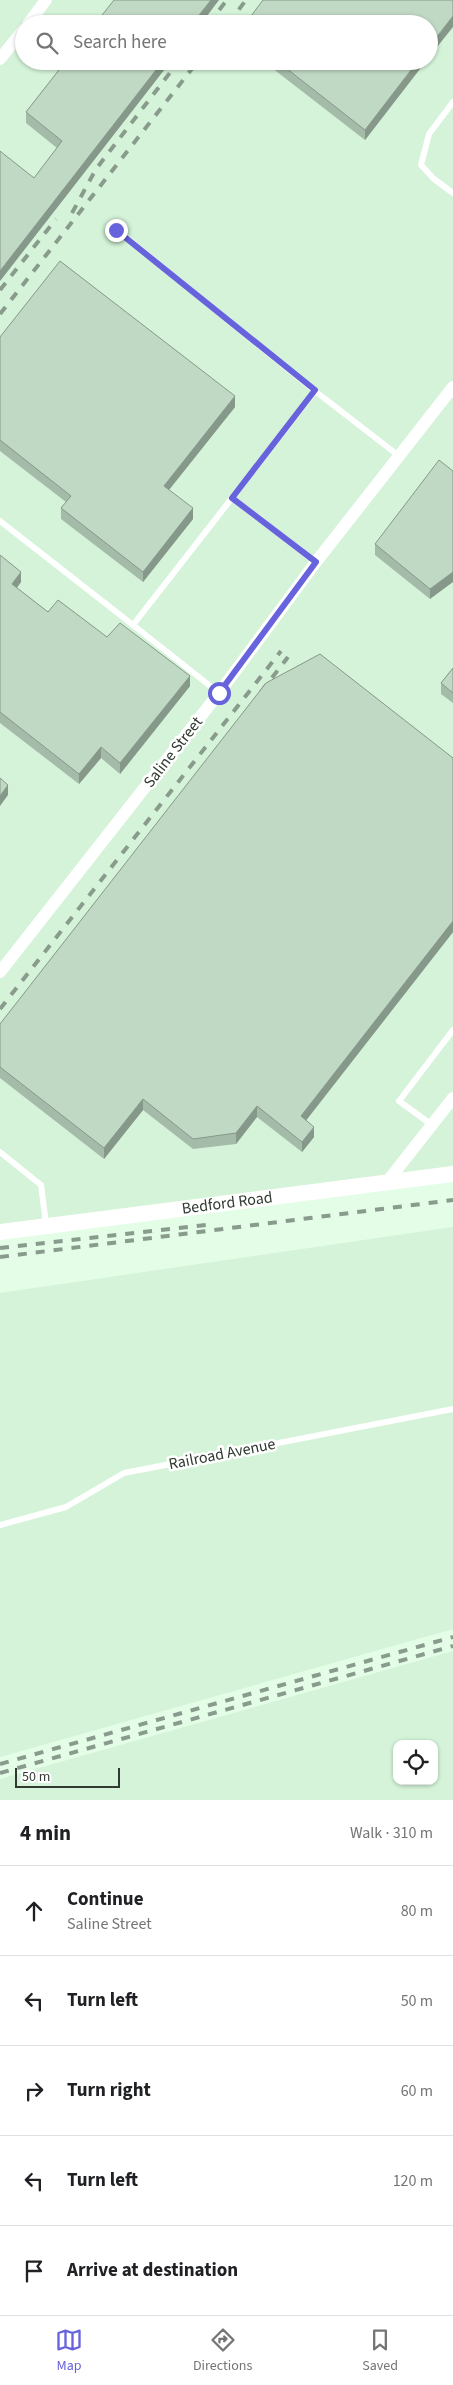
<!DOCTYPE html>
<html lang="en">
<head>
<meta charset="utf-8">
<style>
	body { margin:0; font-family:"Source Sans 3",sans-serif; background:#f6f6f6; color:#202124 }
	.controls { position:absolute; right:15px; bottom:15px; display:grid; overflow:hidden; border-radius:10px; box-shadow:0 1px 4px #0004 }
	.controls button { width:45px; height:45px; display:grid; place-items:center; padding:0; border:0; border-bottom:1px solid #e0e0e0; background:#fff; color:#202124; font:25px sans-serif }
	.scale { position:absolute; left:15px; bottom:12px; width:105px; box-sizing:border-box; padding-left:5px; border:2px solid #303a31; border-top:0; font-size:14px; line-height:18px; white-space:nowrap; color:#303a31; -webkit-text-stroke:4px #fff; paint-order:stroke }
	.stop { position:absolute; width:15px; height:15px; margin:-11px; border:4px solid #6763dd; border-radius:50%; background:#fff }
	.stop.end { background:#6763dd; border-color:#fff; box-shadow:0 1px 5px #0008 }
	.list { margin:0; padding:0; list-style:none }
	h2 { display:flex; justify-content:space-between; align-items:center; height:65px; margin:0; padding:0 20px; font-size:21px }
	h2 small { font-size:16px; font-weight:400; color:#757577 }
	.list li { display:grid; grid-template-columns:32px 1fr auto; gap:15px; align-items:center; box-sizing:border-box; height:90px; padding:0 20px; border-top:1px solid #e0e0e0 }
	.list b { display:block; font-size:19px; white-space:nowrap }
	.list p { margin:0; font-size:16px; white-space:nowrap; color:#757577 }
	.list em { font-size:16px; font-style:normal; color:#757577 }
	.icon { flex:none; width:28px; height:28px; fill:none; stroke:currentColor; stroke-width:2; stroke-linecap:round; stroke-linejoin:round }
	.map { position:relative; flex:none; width:453px; height:1800px; overflow:hidden }
	.search { position:absolute; background:#fff; box-shadow:0 1px 4px #0004; left:15px; right:15px; top:15px; height:55px; display:flex; align-items:center; gap:12px; box-sizing:border-box; padding:0 18px; border-radius:28px; color:#757577; font-size:19px }
	.sheet { height:515px; background:#fff }
	nav { display:flex; justify-content:space-around; align-items:center; box-sizing:border-box; height:70px; border-top:1px solid #e0e0e0; background:#fff; font-size:14px; color:#757577 }
	nav a { display:grid; justify-items:center; gap:2px }
	nav .on { color:#6763dd }
	.map>svg:first-child { display:block }
	.built { fill:#d4f3d8; fill-rule:evenodd }
	.lines { fill:none; stroke-linecap:round; stroke-linejoin:round }
	.service { stroke:#fff; stroke-width:6 }
	.minor { stroke:#fff; stroke-width:12 }
	.tertiary { stroke:#fff; stroke-width:16 }
	.rail { stroke:#899b8c; stroke-width:4; stroke-dasharray:9 9; stroke-linecap:butt }
	.wall { fill:#a5bba9 }
	.shaded-wall { fill:#869889 }
	.building { fill:#c0d9c4; stroke:#869889 }
	.route { stroke:#6763dd; stroke-width:6 }
	.labels { text-anchor:middle; dominant-baseline:central; stroke-width:5; stroke-linejoin:round; paint-order:stroke }
	.street-label { font-size:16px; fill:#303a31; stroke:#fff }
</style>
</head>
<body>
<div class="map">
<svg width="453" height="1800" viewBox="0 0 453 1800">
	<rect width="100%" height="100%" fill="#e3fde7"/>
	<g class="built">
		<path d="M0,0h453v1179l-453,55zM24,24h405v37h-405z"/>
		<polygon points="453,1227 453,1629 0,1757 0,1293"/>
		<path d="M453,1651v149h-453v-21zM397,1744h37v37h-37z"/>
	</g>
	<g class="lines">
		<g class="service">
			<polyline points="453,102 429,134 421,165 434,179 453,193"/>
			<polyline points="117,230 315,391"/>
			<polyline points="232,498 315,391 399,456"/>
			<polyline points="0,521 133,625"/>
			<polyline points="219,693 133,625 232,498 316,562"/>
			<polyline points="432,1125 399,1101 453,1030"/>
			<polyline points="0,1152 41,1185 46,1224"/>
			<polyline points="0,1525 66,1507 124,1473 453,1409"/>
		</g>
		<g class="minor">
			<polyline points="28,24 46,0"/>
			<polyline points="0,59 24,29"/>
			<polyline points="0,972 219,693 316,562 453,387"/>
			<polyline points="387,1182 453,1098"/>
		</g>
		<path class="tertiary" id="s1" d="M0,1232l453,-58"/>
		<g class="rail">
			<polyline points="208,24 227,0"/>
			<polyline points="228,24 246,0"/>
			<polyline points="72,213 96,169 179,61"/>
			<polyline points="0,290 56,219"/>
			<polyline points="0,314 198,61"/>
			<polyline points="261,692 288,657"/>
			<polyline points="0,1009 281,651"/>
			<polyline points="0,1248 214,1224"/>
			<polyline points="0,1257 453,1200"/>
			<polyline points="0,1764 453,1637"/>
			<polyline points="0,1773 453,1646"/>
		</g>
	</g>
	<g class="wall">
		<polygon points="66,61 171,61 0,281 34,178 57,148 26,123 26,112"/>
		<polygon points="263,61 426,61 365,140"/>
		<polygon points="0,337 235,407 169,490 193,519 143,582 61,519 61,508 66,502 0,451"/>
		<polygon points="453,471 430,599 375,555 375,544"/>
		<polygon points="0,555 21,582 17,588 48,612 107,637 190,686 120,774 101,758 79,784 0,723"/>
		<polygon points="453,668 453,703 441,694 441,683"/>
		<polygon points="453,758 453,932 306,1120 314,1137 302,1152 257,1117 236,1144 193,1149 143,1110 104,1159 0,1078 0,1024"/>
	</g>
	<g class="shaded-wall">
		<polygon points="211,0 219,0 201,24 192,24"/>
		<polygon points="453,16 453,27 429,57 429,47"/>
		<polygon points="163,61 171,61 0,281 0,271"/>
		<polygon points="418,61 426,61 365,140 365,130"/>
		<polygon points="235,396 235,407 164,496 164,486"/>
		<polygon points="193,508 193,519 143,582 143,572"/>
		<polygon points="21,572 21,582 12,594 12,584"/>
		<polygon points="453,572 453,582 430,599 430,589"/>
		<polygon points="190,676 190,686 120,774 120,763"/>
		<polygon points="101,747 101,758 79,784 79,774"/>
		<polygon points="8,785 8,795 0,806 0,796"/>
		<polygon points="453,921 453,932 301,1127 301,1116"/>
		<polygon points="143,1099 143,1110 104,1159 104,1148"/>
		<polygon points="257,1106 257,1117 236,1144 236,1133"/>
		<polygon points="314,1127 314,1137 302,1152 302,1142"/>
	</g>
	<g class="building">
		<polygon points="114,0 211,0 192,24 95,24"/>
		<polygon points="263,0 453,0 453,16 429,47 429,24 245,24"/>
		<polygon points="66,61 163,61 0,271 0,151 34,178 62,141 26,112"/>
		<polygon points="277,61 418,61 365,130"/>
		<polygon points="60,261 235,396 164,486 193,508 143,572 61,508 71,496 0,440 0,337"/>
		<polygon points="439,460 453,471 453,572 430,589 375,544"/>
		<polygon points="0,555 21,572 12,584 48,612 58,600 107,637 120,623 190,676 120,763 101,747 79,774 0,712"/>
		<polygon points="320,654 453,758 453,921 301,1116 314,1127 302,1142 257,1106 236,1133 193,1139 143,1099 104,1148 0,1067 0,1024 266,683"/>
		<polygon points="453,668 453,693 441,683"/>
		<polygon points="0,778 8,785 0,796"/>
	</g>
	<g class="lines">
		<polyline class="route" points="116,230 315,390 232,498 316,562 219,693"/>
	</g>
	<g class="labels">
		<g class="street-label">
			<text transform="translate(173 752) rotate(-52)">Saline Street</text>
			<text stroke="none"><textPath href="#s1" startOffset="229">Bedford Road</textPath></text>
			<text transform="translate(222 1454) rotate(-11)">Railroad Avenue</text>
		</g>
	</g>
</svg>
<div class="controls">
<button><svg class="icon" aria-label="locate" viewBox="0 0 24 24"><circle cx="12" cy="12" r="6"/><path d="M12 2v4M12 18v4M2 12h4M18 12h4"/></svg></button>
</div>
<div class="scale">50 m</div>
<div class="stop" style="left:219px;top:693px"></div>
<div class="stop end" style="left:116px;top:230px"></div>
<div class="search"><svg class="icon" aria-label="search" viewBox="0 0 24 24"><circle cx="10" cy="10" r="6"/><path d="M15 15l6 6"/></svg>Search here</div>
</div>
<section class="sheet">
<h2>4 min<small>Walk · 310 m</small></h2>
<ul class="list">
<li><svg class="icon" aria-label="ahead" viewBox="0 0 24 24"><path d="M12 20V5M6 11l6-6 6 6"/></svg><div><b>Continue</b><p>Saline Street</p></div><em>80 m</em></li>
<li><svg class="icon" aria-label="left" viewBox="0 0 24 24"><path d="M17 20v-9H6M10 6l-5 5 5 5"/></svg><div><b>Turn left</b></div><em>50 m</em></li>
<li><svg class="icon" aria-label="right" viewBox="0 0 24 24"><path d="M7 20v-9h11M14 6l5 5-5 5"/></svg><div><b>Turn right</b></div><em>60 m</em></li>
<li><svg class="icon" aria-label="left" viewBox="0 0 24 24"><path d="M17 20v-9H6M10 6l-5 5 5 5"/></svg><div><b>Turn left</b></div><em>120 m</em></li>
<li><svg class="icon" aria-label="arrive" viewBox="0 0 24 24"><path d="M6 21V4h12l-3 4 3 4H6"/></svg><div><b>Arrive at destination</b></div></li>
</ul>
</section>
<nav>
<a class="on"><svg class="icon" aria-label="map" viewBox="0 0 24 24"><path d="M3 6l6-2 6 2 6-2v14l-6 2-6-2-6 2zM9 4v14M15 6v14"/></svg>Map</a>
<a><svg class="icon" aria-label="directions" viewBox="0 0 24 24"><path d="M12 3l9 9-9 9-9-9zM9 14v-3h6M13 9l2 2-2 2"/></svg>Directions</a>
<a><svg class="icon" aria-label="saved" viewBox="0 0 24 24"><path d="M7 4h10v16l-5-4-5 4z"/></svg>Saved</a>
</nav>
</body>
</html>
